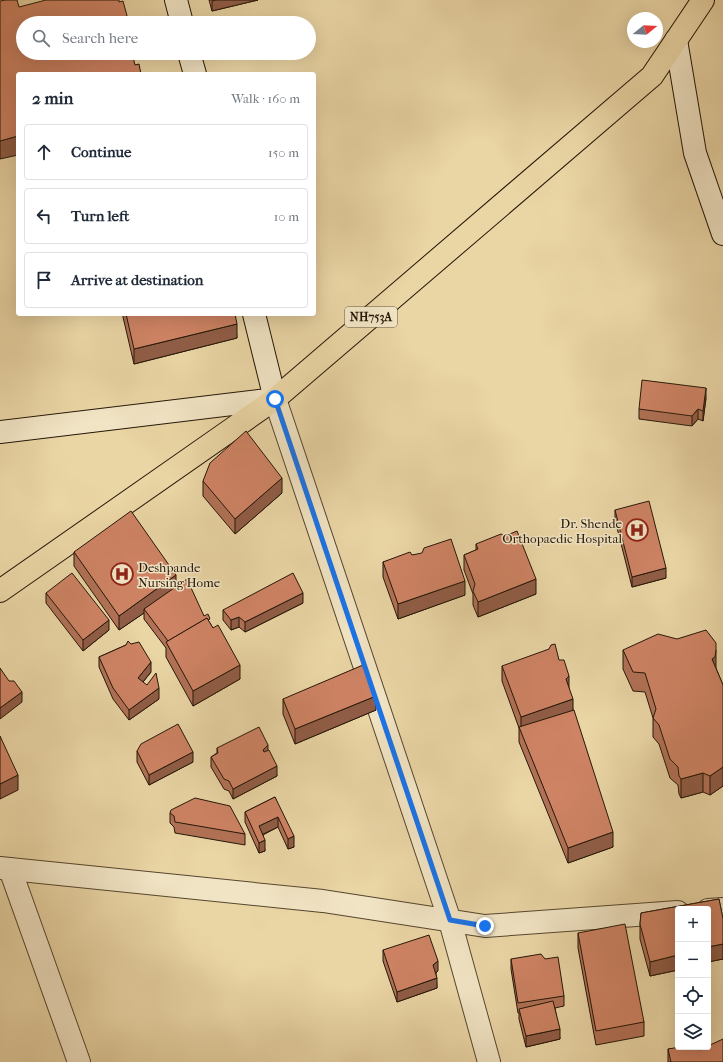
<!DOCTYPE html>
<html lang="en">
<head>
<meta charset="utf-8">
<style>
	body { margin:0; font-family:"IM FELL French Canon",serif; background:#f2f2f3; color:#1f2937 }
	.controls { position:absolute; right:12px; bottom:12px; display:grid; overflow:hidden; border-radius:4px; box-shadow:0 4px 16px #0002 }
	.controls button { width:36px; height:36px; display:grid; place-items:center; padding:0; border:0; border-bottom:1px solid #e0e1e3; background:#fff; color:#1f2937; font:20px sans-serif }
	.compass { position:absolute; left:627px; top:12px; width:36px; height:36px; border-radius:50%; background:#fff; box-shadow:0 4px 16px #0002; rotate:72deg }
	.stop { position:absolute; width:12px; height:12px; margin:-9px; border:3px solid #1a73e8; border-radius:50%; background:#fff }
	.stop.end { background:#1a73e8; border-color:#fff; box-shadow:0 1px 4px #0008 }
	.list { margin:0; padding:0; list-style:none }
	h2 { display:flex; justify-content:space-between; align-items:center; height:52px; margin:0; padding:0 16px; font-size:17px }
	h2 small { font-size:13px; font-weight:400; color:#747a83 }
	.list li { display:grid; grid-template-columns:26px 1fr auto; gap:12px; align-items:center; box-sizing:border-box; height:56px; margin:0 8px 8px; padding:0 8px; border:1px solid #e0e1e3; border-radius:4px }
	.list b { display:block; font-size:15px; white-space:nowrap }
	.list em { font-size:13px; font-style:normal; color:#747a83 }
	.icon { flex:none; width:22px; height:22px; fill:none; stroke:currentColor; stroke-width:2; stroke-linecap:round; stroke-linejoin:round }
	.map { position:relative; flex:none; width:723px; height:1062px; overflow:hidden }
	.search { position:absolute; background:#fff; box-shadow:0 4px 16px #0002; left:16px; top:16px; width:300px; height:44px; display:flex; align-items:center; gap:10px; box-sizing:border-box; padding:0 14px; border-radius:22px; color:#747a83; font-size:15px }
	.panel { position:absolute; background:#fff; box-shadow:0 4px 16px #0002; left:16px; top:72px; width:300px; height:244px; border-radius:4px }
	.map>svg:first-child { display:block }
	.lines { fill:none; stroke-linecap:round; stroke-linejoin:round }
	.minor-casing { stroke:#56462e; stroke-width:24 }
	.tertiary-casing { stroke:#56462e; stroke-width:24 }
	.secondary-casing { stroke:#241707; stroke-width:24 }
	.trunk-casing { stroke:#241707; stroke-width:24 }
	.minor { stroke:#f1e4c4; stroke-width:22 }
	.tertiary { stroke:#f1e4c4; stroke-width:22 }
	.secondary { stroke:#f1e4c4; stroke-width:22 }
	.trunk { stroke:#ead5a5; stroke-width:22 }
	.wall { fill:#b17156; stroke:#241707 }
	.shaded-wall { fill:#905c46; stroke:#241707 }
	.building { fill:#ce8364; stroke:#241707 }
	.route { stroke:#1a73e8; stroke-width:5 }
	.labels { text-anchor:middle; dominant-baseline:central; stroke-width:3; stroke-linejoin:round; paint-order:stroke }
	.shield { fill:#f1e4c4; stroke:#625440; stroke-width:1 }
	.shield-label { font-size:12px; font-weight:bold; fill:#241707 }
	.poi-label { font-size:13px; fill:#241707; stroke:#f1e4c4; text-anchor:end }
</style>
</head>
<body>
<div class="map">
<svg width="723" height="1062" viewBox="0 0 723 1062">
	<rect width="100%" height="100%" fill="#ead5a5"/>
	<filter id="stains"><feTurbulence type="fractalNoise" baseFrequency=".005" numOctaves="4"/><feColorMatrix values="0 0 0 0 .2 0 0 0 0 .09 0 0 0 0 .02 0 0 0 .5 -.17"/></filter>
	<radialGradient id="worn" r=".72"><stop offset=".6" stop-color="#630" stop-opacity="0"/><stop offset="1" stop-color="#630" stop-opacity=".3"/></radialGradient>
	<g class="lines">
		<g class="minor-casing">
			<g id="minor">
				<polyline points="275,399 450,921 489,1062"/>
				<polyline points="10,869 79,1062"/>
			</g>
		</g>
		<g class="tertiary-casing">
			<g id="tertiary">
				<polyline points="0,868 323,901 485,926 678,912"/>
				<polyline points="708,910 723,909"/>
			</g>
		</g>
		<g class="secondary-casing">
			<g id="secondary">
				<polyline points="176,0 182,23"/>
				<polyline points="676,40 695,153 723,234"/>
				<polyline points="189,53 195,74"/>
				<polyline points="0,432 275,399 254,314"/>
			</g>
		</g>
		<g class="trunk-casing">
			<polyline id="trunk" points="0,591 275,399 652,76 703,0"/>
		</g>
		<use href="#minor" class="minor"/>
		<use href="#tertiary" class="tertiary"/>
		<use href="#secondary" class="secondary"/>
		<use href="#trunk" class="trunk"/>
	</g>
	<g class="wall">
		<polygon points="209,0 258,0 212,11"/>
		<polygon points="123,314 235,314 237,338 134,364 123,317"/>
		<polygon points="706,398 703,421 698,419 692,426 639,419 639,409"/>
		<polygon points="203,481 282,493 235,534 203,496"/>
		<polygon points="615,510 666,578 632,587 615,520"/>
		<polygon points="476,544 536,594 478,617 473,605 473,594 464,570 464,555 476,550"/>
		<polygon points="74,552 176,586 204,616 210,623 240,679 193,706 166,657 166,648 144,619 144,613 119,630 74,566"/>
		<polygon points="412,555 465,595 398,619 383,577 383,562"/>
		<polygon points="46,593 109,630 83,651 46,603"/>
		<polygon points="303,603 245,632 239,627 231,630 223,620 223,610"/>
		<polygon points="126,645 151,672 143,682 159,699 129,720 113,699 99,667 99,657"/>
		<polygon points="623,650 716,668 723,685 723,786 710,795 703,792 681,798 679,794 678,785 670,778 659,744 653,737 653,718 645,692 633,691 623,669"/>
		<polygon points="502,666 569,688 573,710 613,847 568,863 519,742 519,728 502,681"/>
		<polygon points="283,699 376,710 295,744 283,714"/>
		<polygon points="217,748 268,751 277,776 233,799 229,791 224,789 211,767 211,757 217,753"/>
		<polygon points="137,751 193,762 149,785 137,762"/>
		<polygon points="275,797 294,847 288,849 278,827 263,835 265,851 259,853 245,822 245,812"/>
		<polygon points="170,813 245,834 245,845 175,833 174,827 170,823"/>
		<polygon points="719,899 723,919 723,959 708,962 708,909 678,909 678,970 650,976 640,939 640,924 641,913"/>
		<polygon points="578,933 644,1022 644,1036 596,1045 578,948"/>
		<polygon points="383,950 438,971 436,973 437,988 397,1002 383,961"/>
		<polygon points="511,959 564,996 564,1006 555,1008 560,1039 526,1047 519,1019 519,1013 518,1013 511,969"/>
		<polygon points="668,1049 699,1050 723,1062 668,1062"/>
	</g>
	<g class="shaded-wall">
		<polygon points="216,0 258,0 212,11 212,1"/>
		<polygon points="18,136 18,155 0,159 0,141"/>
		<polygon points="237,324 237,338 134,364 134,349"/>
		<polygon points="706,388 706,398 703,421 703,411"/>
		<polygon points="698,409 698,419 692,426 692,416"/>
		<polygon points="282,478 282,493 235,534 235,519"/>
		<polygon points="666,568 666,578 632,587 632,577"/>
		<polygon points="176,575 176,590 144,609 144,613 119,630 119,616"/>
		<polygon points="536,579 536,594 478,617 478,602"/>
		<polygon points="465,581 465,595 398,619 398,604"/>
		<polygon points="303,593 303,603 245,632 245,622"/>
		<polygon points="239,617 239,627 231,630 231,620"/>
		<polygon points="109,620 109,630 83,651 83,640"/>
		<polygon points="716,650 716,669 712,659"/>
		<polygon points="151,662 151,672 138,688 138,678"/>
		<polygon points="240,665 240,679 193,706 193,691"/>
		<polygon points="569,676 569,691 566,679"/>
		<polygon points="159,688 159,699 129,720 129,710"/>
		<polygon points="22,692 22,702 0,719 0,708"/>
		<polygon points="376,696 376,710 295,744 295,729"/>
		<polygon points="573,699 573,713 521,730 521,717"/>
		<polygon points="268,745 268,755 263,760 263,750"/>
		<polygon points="193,752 193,762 149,785 149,775"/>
		<polygon points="277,766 277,776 233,799 233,789"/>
		<polygon points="723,767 723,786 710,795 710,776"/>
		<polygon points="703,773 703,792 681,798 681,779"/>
		<polygon points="18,775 18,790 0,799 0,784"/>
		<polygon points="278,817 278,827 259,836 259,826"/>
		<polygon points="613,832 613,847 568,863 568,848"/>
		<polygon points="294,836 294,847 288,849 288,839"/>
		<polygon points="265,840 265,851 259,853 259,843"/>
		<polygon points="723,944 723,959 708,962 708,947"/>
		<polygon points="678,955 678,970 650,976 650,962"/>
		<polygon points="438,961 438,971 433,975 433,965"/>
		<polygon points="437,978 437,988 397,1002 397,992"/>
		<polygon points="560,1029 560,1039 526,1047 526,1036"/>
	</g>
	<g class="building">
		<polygon points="6,0 17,0 19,7 46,0 119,0 119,2 123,1 129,23 23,23 23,53 132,53 135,65 139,64 141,74 18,74 18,136 0,141 0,1"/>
		<polygon points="126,314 235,314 237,324 134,349"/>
		<polygon points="642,380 706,388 703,411 698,409 692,416 639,409"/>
		<polygon points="246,431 282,478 235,519 203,481 210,463"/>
		<polygon points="649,501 666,568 632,577 615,510"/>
		<polygon points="131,511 176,575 119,616 74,552"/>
		<polygon points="517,531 536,579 478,602 473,591 475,584 464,555 478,549 476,544 501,534 505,536"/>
		<polygon points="451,539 465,581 398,604 383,562 410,552 412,555 422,553 424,548"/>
		<polygon points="72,573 109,620 83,640 46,593"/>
		<polygon points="293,573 303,593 245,622 239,617 231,620 223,610"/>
		<polygon points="187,579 204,616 208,614 210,619 208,620 207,618 168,641 144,609"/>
		<polygon points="207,618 213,628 218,625 240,665 193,691 166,642"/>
		<polygon points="706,630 716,643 716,650 715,657 712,659 723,685 723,767 710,776 703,773 681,779 679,776 678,767 670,759 659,725 653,718 656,709 645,673 633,672 623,650 658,634 677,639"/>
		<polygon points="128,641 131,644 139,642 151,662 138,678 147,685 156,673 159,688 129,710 113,688 99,657 126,645"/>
		<polygon points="555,644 559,660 564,660 569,676 566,679 573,699 521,717 502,666 549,649 551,645"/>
		<polygon points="363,665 376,696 295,729 283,699"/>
		<polygon points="0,668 9,681 14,681 22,692 0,708"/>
		<polygon points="574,710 613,832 568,848 519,727"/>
		<polygon points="178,724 193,752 149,775 137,751 141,744"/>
		<polygon points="259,727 268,745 263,750 264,752 269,750 277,766 233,789 229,781 224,779 211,757 218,753 217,748"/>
		<polygon points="0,736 18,775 0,784"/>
		<polygon points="275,797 294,836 288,839 278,817 259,826 265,840 259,843 245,812"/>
		<polygon points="195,798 230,806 245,834 175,822 174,816 170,813 171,810"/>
		<polygon points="719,899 723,919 723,944 708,947 708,909 678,909 678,955 650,962 640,924 641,913"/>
		<polygon points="625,924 644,1022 596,1031 578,933"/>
		<polygon points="429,935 438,961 433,965 437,978 397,992 383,950"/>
		<polygon points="541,954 545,959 558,957 564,996 518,1003 511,959"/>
		<polygon points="553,1001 560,1029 526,1036 519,1009"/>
		<polygon points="723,1039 723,1062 671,1062 668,1049 680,1047 697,1047 699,1050 705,1047 708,1047 708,1046"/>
	</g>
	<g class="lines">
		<polyline class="route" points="275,399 450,920 485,926"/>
	</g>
	<defs>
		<g id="hospital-ring" transform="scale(1.15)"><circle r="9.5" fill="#f1e4c4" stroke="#8f2418" stroke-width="1.5"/><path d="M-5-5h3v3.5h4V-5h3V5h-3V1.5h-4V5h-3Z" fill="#8f2418"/></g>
	</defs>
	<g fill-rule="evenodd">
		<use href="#hospital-ring" x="637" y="530"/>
		<use href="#hospital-ring" x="122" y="574"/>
	</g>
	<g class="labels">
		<rect class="shield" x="345" y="307" width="52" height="20" rx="3"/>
		<g class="shield-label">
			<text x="371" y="317">NH753A</text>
		</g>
		<g class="poi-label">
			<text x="622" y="523">Dr. Shende<tspan x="622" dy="15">Orthopaedic Hospital</tspan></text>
			<text x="138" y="567" text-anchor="start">Deshpande<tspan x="138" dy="15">Nursing Home</tspan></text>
		</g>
	</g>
	<rect width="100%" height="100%" filter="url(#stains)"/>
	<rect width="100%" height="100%" fill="url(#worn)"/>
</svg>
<div class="controls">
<button>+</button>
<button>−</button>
<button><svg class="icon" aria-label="locate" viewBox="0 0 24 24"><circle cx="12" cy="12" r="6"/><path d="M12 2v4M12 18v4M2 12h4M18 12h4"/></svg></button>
<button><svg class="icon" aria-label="layers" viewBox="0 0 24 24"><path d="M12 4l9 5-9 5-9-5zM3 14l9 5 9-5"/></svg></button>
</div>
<svg class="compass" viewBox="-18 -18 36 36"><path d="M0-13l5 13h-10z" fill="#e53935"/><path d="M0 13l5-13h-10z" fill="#747a83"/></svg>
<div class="stop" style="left:275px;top:399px"></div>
<div class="stop end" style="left:485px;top:926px"></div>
<div class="search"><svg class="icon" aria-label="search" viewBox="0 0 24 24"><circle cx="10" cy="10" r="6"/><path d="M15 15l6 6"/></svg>Search here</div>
<section class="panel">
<h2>2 min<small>Walk · 160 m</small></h2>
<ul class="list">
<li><svg class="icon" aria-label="ahead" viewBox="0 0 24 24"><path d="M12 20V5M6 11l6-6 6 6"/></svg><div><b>Continue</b></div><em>150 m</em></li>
<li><svg class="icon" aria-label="left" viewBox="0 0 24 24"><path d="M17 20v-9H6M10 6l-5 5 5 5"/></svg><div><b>Turn left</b></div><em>10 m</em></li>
<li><svg class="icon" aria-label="arrive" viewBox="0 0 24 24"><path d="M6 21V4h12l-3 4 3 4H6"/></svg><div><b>Arrive at destination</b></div></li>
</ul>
</section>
</div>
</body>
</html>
